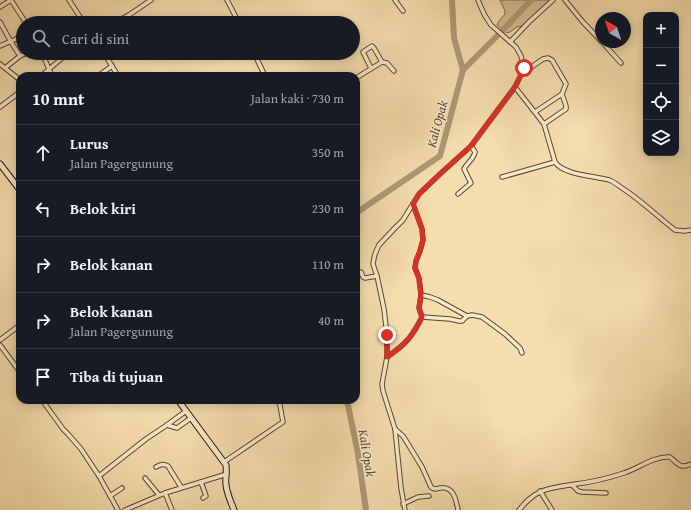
<!DOCTYPE html>
<html lang="id">
<head>
<meta charset="utf-8">
<style>
	body { margin:0; font-family:"Gentium Book Plus",serif; background:#20242c; color:#f1f3f6 }
	.controls { position:absolute; right:12px; top:12px; display:grid; overflow:hidden; border-radius:8px; box-shadow:0 2px 10px #0003 }
	.controls button { width:36px; height:36px; display:grid; place-items:center; padding:0; border:0; border-bottom:1px solid #363941; background:#171b24; color:#f1f3f6; font:20px sans-serif }
	.compass { position:absolute; left:595px; top:12px; width:36px; height:36px; border-radius:50%; background:#171b24; box-shadow:0 2px 10px #0003; rotate:320deg }
	.stop { position:absolute; width:12px; height:12px; margin:-9px; border:3px solid #d93025; border-radius:50%; background:#fff }
	.stop.end { background:#d93025; border-color:#fff; box-shadow:0 1px 4px #0008 }
	.list { margin:0; padding:0; list-style:none }
	h2 { display:flex; justify-content:space-between; align-items:center; height:52px; margin:0; padding:0 16px; font-size:17px }
	h2 small { font-size:13px; font-weight:400; color:#9ea1a6 }
	.list li { display:grid; grid-template-columns:26px 1fr auto; gap:12px; align-items:center; box-sizing:border-box; height:56px; padding:0 16px; border-top:1px solid #363941 }
	.list b { display:block; font-size:15px; white-space:nowrap }
	.list p { margin:0; font-size:13px; white-space:nowrap; color:#9ea1a6 }
	.list em { font-size:13px; font-style:normal; color:#9ea1a6 }
	.icon { flex:none; width:22px; height:22px; fill:none; stroke:currentColor; stroke-width:2; stroke-linecap:round; stroke-linejoin:round }
	.map { position:relative; flex:none; width:691px; height:510px; overflow:hidden }
	.search { position:absolute; background:#171b24; box-shadow:0 2px 10px #0003; left:16px; top:16px; width:344px; height:44px; display:flex; align-items:center; gap:10px; box-sizing:border-box; padding:0 14px; border-radius:22px; color:#9ea1a6; font-size:15px }
	.panel { position:absolute; background:#171b24; box-shadow:0 2px 10px #0003; left:16px; top:72px; width:344px; height:332px; border-radius:12px }
	.map>svg:first-child { display:block }
	.green { fill:#d1bb90; stroke:#7a684a }
	.lines { fill:none; stroke-linecap:round; stroke-linejoin:round }
	.river { stroke:#ae9974; stroke-width:6 }
	.street-casing { stroke:#58472f; stroke-width:5.5 }
	.secondary-casing { stroke:#241505; stroke-width:7 }
	.street { stroke:#f8e9ca; stroke-width:3.5 }
	.secondary { stroke:#f8e9ca; stroke-width:5 }
	.route { stroke:#d93025; stroke-width:5 }
	.labels { text-anchor:middle; dominant-baseline:central; stroke-width:3; stroke-linejoin:round; paint-order:stroke }
	.water-label { font-size:13px; font-style:italic; fill:#5b4a31; stroke:#f8e9ca }
</style>
</head>
<body>
<div class="map">
<svg width="691" height="510" viewBox="0 0 691 510">
	<rect width="100%" height="100%" fill="#f5ddad"/>
	<filter id="stains"><feTurbulence type="fractalNoise" baseFrequency=".005" numOctaves="4"/><feColorMatrix values="0 0 0 0 .2 0 0 0 0 .09 0 0 0 0 .02 0 0 0 .5 -.17"/></filter>
	<radialGradient id="worn" r=".72"><stop offset=".6" stop-color="#630" stop-opacity="0"/><stop offset="1" stop-color="#630" stop-opacity=".3"/></radialGradient>
	<polygon class="green" points="500,0 550,0 523,26 517,27 510,32 507,33 497,25 499,21 505,14 505,11"/>
	<g class="lines">
		<g class="river">
			<polyline points="463,70 504,29 531,0"/>
			<polyline points="356,213 440,156 463,70 454,38 452,0"/>
			<polyline points="347,400 358,454 366,510"/>
		</g>
		<g class="street-casing">
			<g id="street">
				<polyline points="11,0 26,23"/>
				<polyline points="69,0 84,23"/>
				<polyline points="227,0 239,23"/>
				<polyline points="395,0 403,11"/>
				<polyline points="565,0 582,21 601,41"/>
				<polyline points="0,7 11,0"/>
				<polyline points="0,22 11,42 20,56"/>
				<polyline points="114,23 129,15 151,0"/>
				<polyline points="510,42 529,22 553,0"/>
				<polyline points="602,42 621,63"/>
				<polyline points="0,46 23,36"/>
				<polyline points="42,53 52,76"/>
				<polyline points="104,53 118,76"/>
				<polyline points="254,53 265,76"/>
				<polyline points="0,64 20,80"/>
				<polyline points="5,68 20,56 27,53"/>
				<polyline points="371,68 363,52 372,46 374,48 382,62 387,63 394,71"/>
				<polyline points="524,68 530,68 543,59 548,58 552,60 566,84 562,94 566,106 566,109 544,124"/>
				<polyline points="41,76 68,53"/>
				<polyline points="98,76 112,66"/>
				<polyline points="356,78 382,62"/>
				<path d="M515,87l29,37 11,38c8,13 41,14 54,18 6,2 11,7 16,10 18,12 33,27 50,40l9,1 7,-1"/>
				<polyline points="0,107 20,92"/>
				<polyline points="535,112 562,94"/>
				<polyline points="356,130 356,131"/>
				<polyline points="502,177 555,162"/>
				<path d="M458,194l13,-11 -7,-14c3,-6 10,-10 11,-17l-4,-6"/>
				<polyline points="361,272 363,277 365,278 377,276"/>
				<polyline points="421,295 430,297 438,300 467,316 472,315 482,317 505,334 520,348 522,353"/>
				<polyline points="422,317 450,319 459,321 462,321 467,316"/>
				<polyline points="0,340 20,325"/>
				<polyline points="0,345 20,372"/>
				<path d="M387,357c19,-13 25,-20 35,-40l-3,-9 2,-13 -2,-17 -4,-10 1,-7 4,-10 3,-11 -1,-11 -9,-25"/>
				<polyline points="42,400 63,429 68,434 81,449 99,476 118,510"/>
				<polyline points="167,425 186,411"/>
				<polyline points="395,429 401,488 405,510"/>
				<polyline points="224,462 283,422 279,400"/>
				<path d="M156,467c4,-2 7,-4 12,-1l13,21"/>
				<polyline points="99,476 146,439 167,425 177,428 191,418"/>
				<polyline points="145,478 159,495"/>
				<polyline points="201,482 206,496 203,498"/>
				<polyline points="572,485 578,491 582,492 606,493"/>
				<polyline points="540,491 552,510"/>
				<polyline points="165,493 172,510"/>
				<polyline points="110,496 122,488"/>
				<polyline points="403,504 418,497 429,496"/>
				<polyline points="125,510 165,493 227,474"/>
				<path d="M458,510c-2,-10 -4,-24 -18,-22 -4,1 -5,2 -9,-1l-9,-20 -14,-23 -5,-8 -8,-7 -12,-38 -1,-7 5,-27v-22l-3,-26 -7,-33 -4,-12 1,-6 1,-4 4,-9 15,-16 9,-9 16,-26 21,-20 31,-28 44,-59 7,-14 2,-5 -3,-12 -5,-9 -25,-22 -7,-11 -6,-14"/>
				<path d="M519,510c6,-7 12,-14 21,-18 10,-5 24,-6 36,-8 16,-2 33,-6 48,-11 15,-5 30,-17 46,-16 8,7 10,12 21,7"/>
			</g>
		</g>
		<g class="secondary-casing">
			<g id="secondary">
				<polyline points="0,164 20,190"/>
				<path d="M178,400l48,65c1,7 -1,13 0,20 1,9 5,17 8,25"/>
			</g>
		</g>
		<use href="#street" class="street"/>
		<use href="#secondary" class="secondary"/>
	</g>
	<g class="lines">
		<path class="route" d="M387,335v22c19,-13 25,-20 35,-40l-3,-9 2,-13 -2,-17 -4,-10 1,-7 4,-10 3,-11 -1,-11 -9,-25 6,-10 21,-20 31,-28 44,-59 9,-19"/>
	</g>
	<g class="labels">
		<g class="water-label">
			<text transform="translate(437 124) rotate(-75)">Kali Opak</text>
			<text transform="translate(367 453) rotate(80)">Kali Opak</text>
		</g>
	</g>
	<rect width="100%" height="100%" filter="url(#stains)"/>
	<rect width="100%" height="100%" fill="url(#worn)"/>
</svg>
<div class="controls">
<button>+</button>
<button>−</button>
<button><svg class="icon" aria-label="locate" viewBox="0 0 24 24"><circle cx="12" cy="12" r="6"/><path d="M12 2v4M12 18v4M2 12h4M18 12h4"/></svg></button>
<button><svg class="icon" aria-label="layers" viewBox="0 0 24 24"><path d="M12 4l9 5-9 5-9-5zM3 14l9 5 9-5"/></svg></button>
</div>
<svg class="compass" viewBox="-18 -18 36 36"><path d="M0-13l5 13h-10z" fill="#e53935"/><path d="M0 13l5-13h-10z" fill="#9ea1a6"/></svg>
<div class="stop" style="left:524px;top:68px"></div>
<div class="stop end" style="left:387px;top:335px"></div>
<div class="search"><svg class="icon" aria-label="search" viewBox="0 0 24 24"><circle cx="10" cy="10" r="6"/><path d="M15 15l6 6"/></svg>Cari di sini</div>
<section class="panel">
<h2>10 mnt<small>Jalan kaki · 730 m</small></h2>
<ul class="list">
<li><svg class="icon" aria-label="ahead" viewBox="0 0 24 24"><path d="M12 20V5M6 11l6-6 6 6"/></svg><div><b>Lurus</b><p>Jalan Pagergunung</p></div><em>350 m</em></li>
<li><svg class="icon" aria-label="left" viewBox="0 0 24 24"><path d="M17 20v-9H6M10 6l-5 5 5 5"/></svg><div><b>Belok kiri</b></div><em>230 m</em></li>
<li><svg class="icon" aria-label="right" viewBox="0 0 24 24"><path d="M7 20v-9h11M14 6l5 5-5 5"/></svg><div><b>Belok kanan</b></div><em>110 m</em></li>
<li><svg class="icon" aria-label="right" viewBox="0 0 24 24"><path d="M7 20v-9h11M14 6l5 5-5 5"/></svg><div><b>Belok kanan</b><p>Jalan Pagergunung</p></div><em>40 m</em></li>
<li><svg class="icon" aria-label="arrive" viewBox="0 0 24 24"><path d="M6 21V4h12l-3 4 3 4H6"/></svg><div><b>Tiba di tujuan</b></div></li>
</ul>
</section>
</div>
</body>
</html>
